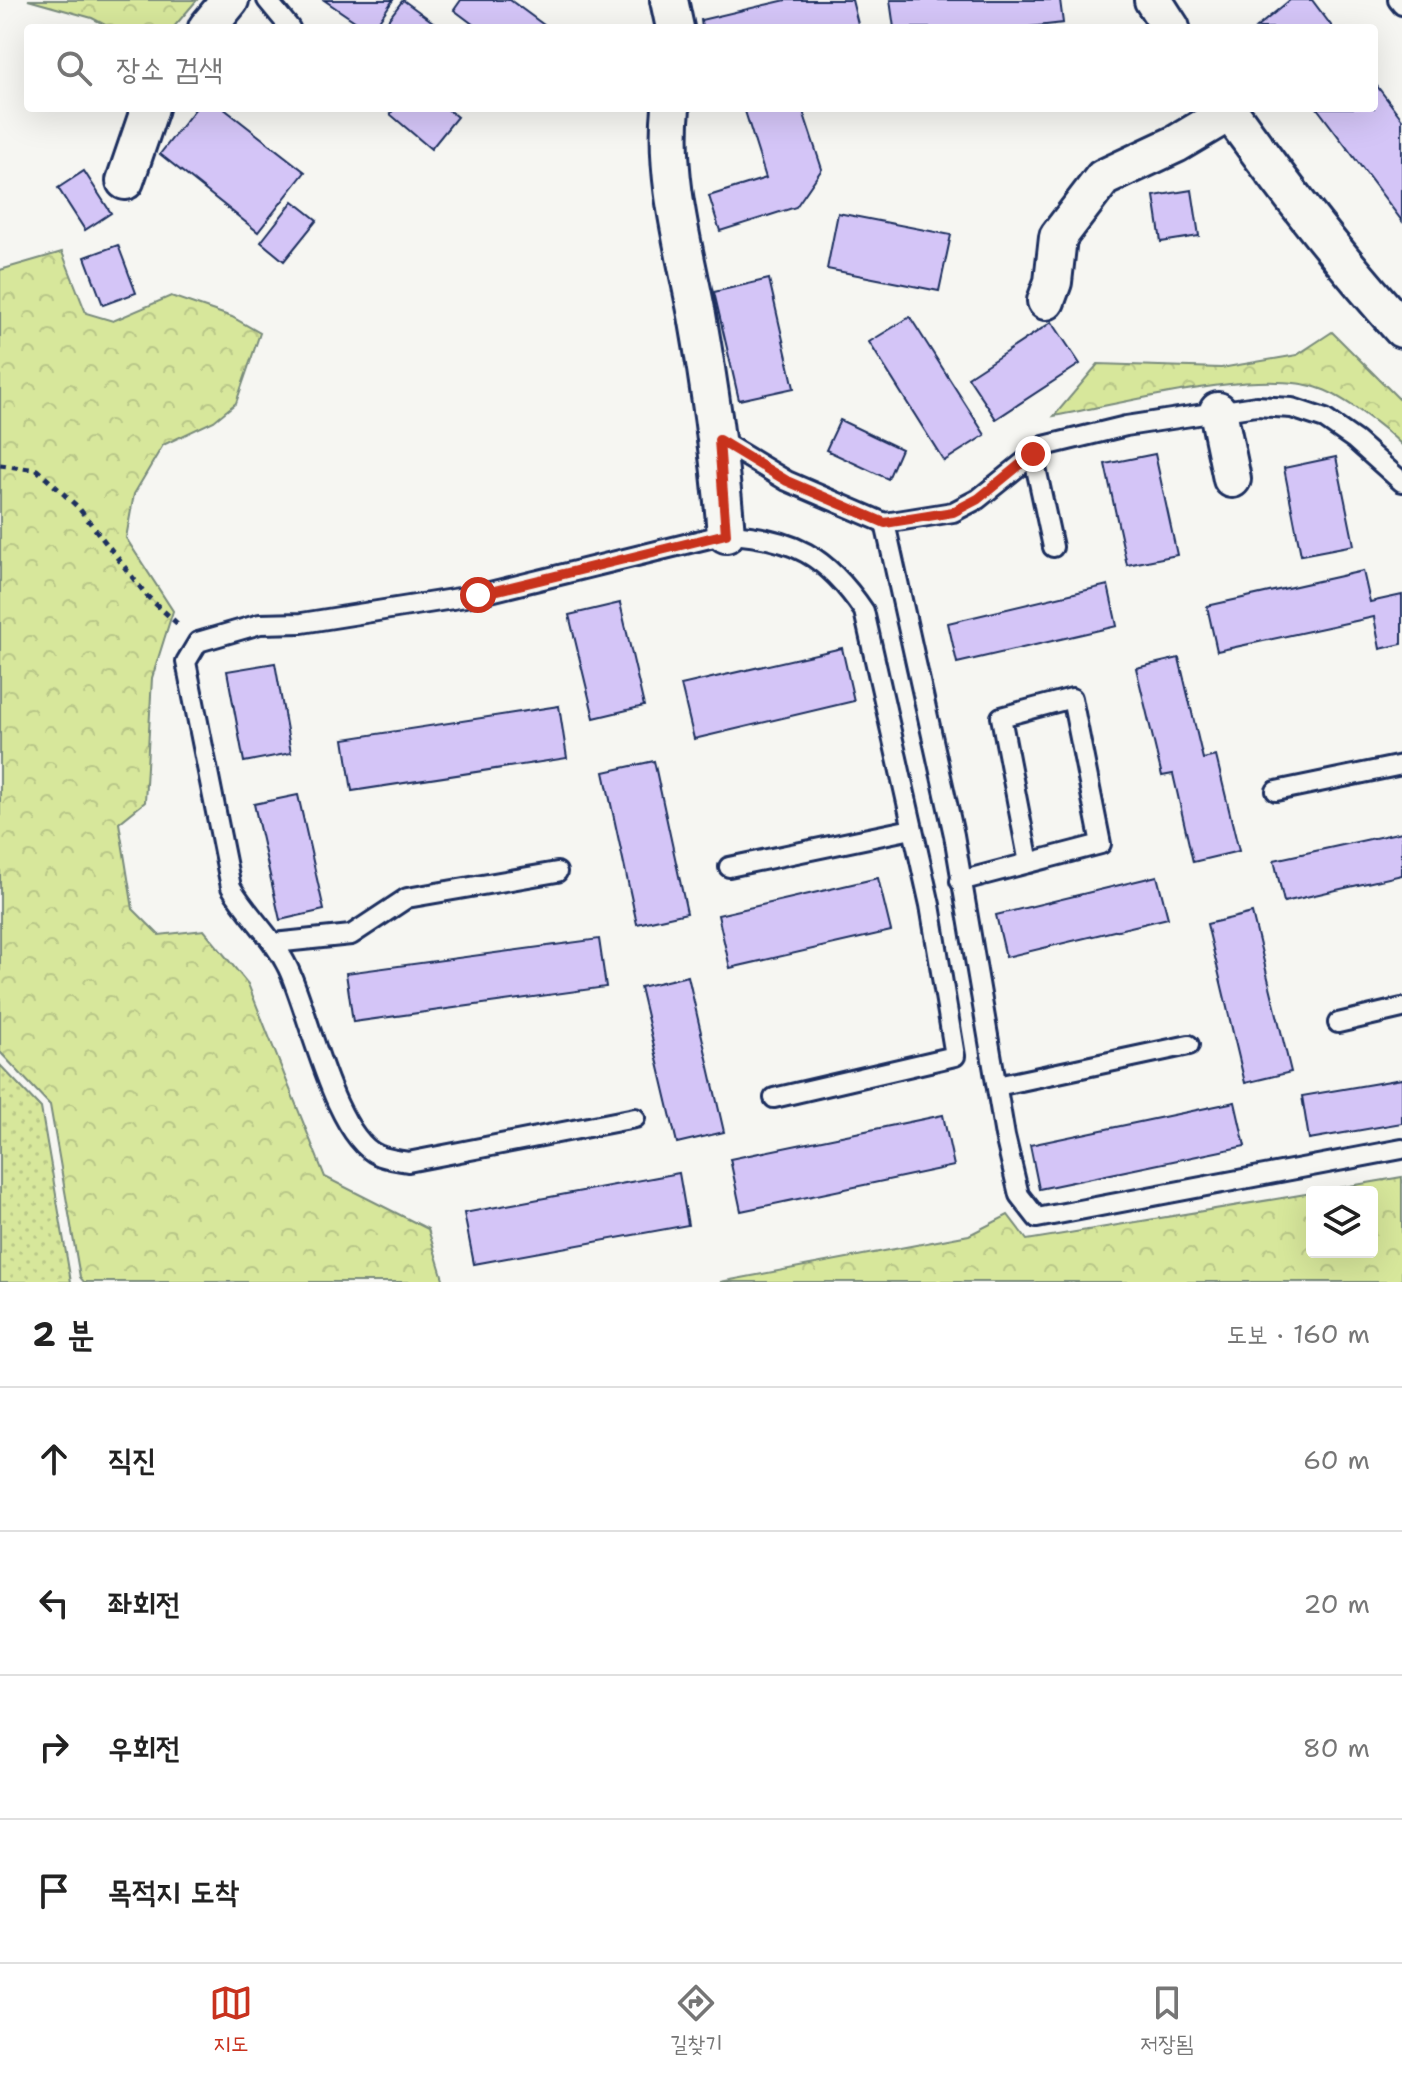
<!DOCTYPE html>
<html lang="ko">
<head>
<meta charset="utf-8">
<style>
	body { margin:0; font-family:"Shantell Sans","Poor Story",sans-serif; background:#f6f6f6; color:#222 }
	.controls { position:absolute; right:24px; bottom:24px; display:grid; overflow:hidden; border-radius:8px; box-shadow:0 8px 32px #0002 }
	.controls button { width:72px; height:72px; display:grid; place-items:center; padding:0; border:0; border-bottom:2px solid #e0e0e0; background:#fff; color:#222; font:40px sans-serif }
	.stop { position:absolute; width:24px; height:24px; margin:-18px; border:6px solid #c8321e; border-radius:50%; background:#fff }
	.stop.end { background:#c8321e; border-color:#fff; box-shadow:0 2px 8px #0008 }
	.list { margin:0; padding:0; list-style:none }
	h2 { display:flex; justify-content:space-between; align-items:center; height:104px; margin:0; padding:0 32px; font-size:34px }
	h2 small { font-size:26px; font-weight:400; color:#767676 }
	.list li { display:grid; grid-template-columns:52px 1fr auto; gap:24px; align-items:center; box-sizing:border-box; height:144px; padding:0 32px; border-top:2px solid #e0e0e0 }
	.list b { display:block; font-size:30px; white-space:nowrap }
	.list em { font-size:26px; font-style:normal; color:#767676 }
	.icon { flex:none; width:44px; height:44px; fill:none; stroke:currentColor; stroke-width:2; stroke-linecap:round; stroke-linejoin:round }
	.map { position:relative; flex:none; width:1402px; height:1282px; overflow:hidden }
	.search { position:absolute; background:#fff; box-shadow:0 8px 32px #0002; left:24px; right:24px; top:24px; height:88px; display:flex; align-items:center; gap:20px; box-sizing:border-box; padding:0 28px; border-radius:8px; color:#767676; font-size:30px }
	.sheet { height:680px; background:#fff }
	nav { display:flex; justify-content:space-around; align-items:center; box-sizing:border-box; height:112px; border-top:2px solid #e0e0e0; background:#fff; font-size:22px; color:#767676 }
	nav a { display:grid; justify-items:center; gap:4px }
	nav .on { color:#c8321e }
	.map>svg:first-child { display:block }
	.grass { fill:url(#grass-dots); stroke:#798b7c; stroke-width:2 }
	.forest { fill:url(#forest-crowns); stroke:#798b7c; stroke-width:2 }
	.building { fill:#d4c5f7; stroke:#1b2f5e; stroke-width:2 }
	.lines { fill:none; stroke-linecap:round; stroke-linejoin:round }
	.lane-casing { stroke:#1b2f5e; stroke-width:24 }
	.street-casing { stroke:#1b2f5e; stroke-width:42 }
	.path { stroke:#1b2f5e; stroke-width:5; stroke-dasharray:6 6; stroke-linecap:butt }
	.lane { stroke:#f6f6f2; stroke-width:18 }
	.street { stroke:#f6f6f2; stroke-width:36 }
	.route { stroke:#c8321e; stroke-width:10 }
</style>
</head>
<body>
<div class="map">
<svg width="1402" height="1282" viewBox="0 0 1402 1282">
	<defs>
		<pattern id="grass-dots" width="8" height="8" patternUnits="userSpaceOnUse" patternTransform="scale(2)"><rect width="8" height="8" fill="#d7e79b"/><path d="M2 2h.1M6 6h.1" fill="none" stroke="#b8c688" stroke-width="1.8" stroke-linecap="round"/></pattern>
		<pattern id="forest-crowns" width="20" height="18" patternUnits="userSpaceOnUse" patternTransform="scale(2)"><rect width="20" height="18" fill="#d7e79b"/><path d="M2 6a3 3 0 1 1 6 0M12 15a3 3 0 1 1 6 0" fill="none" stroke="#b8c688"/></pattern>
	</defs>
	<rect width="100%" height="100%" fill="#f6f6f2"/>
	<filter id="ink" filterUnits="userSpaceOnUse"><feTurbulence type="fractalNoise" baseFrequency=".0125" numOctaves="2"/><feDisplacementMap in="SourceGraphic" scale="16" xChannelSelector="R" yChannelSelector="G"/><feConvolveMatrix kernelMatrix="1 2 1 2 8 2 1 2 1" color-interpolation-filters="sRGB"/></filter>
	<g filter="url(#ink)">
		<polygon class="grass" points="0,1065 41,1108 71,1282 0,1282"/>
		<g class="forest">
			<polygon points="28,0 197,0 173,28 111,28 92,18"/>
			<polygon points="62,252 86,313 113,321 171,296 232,317 260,333 236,403 214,421 163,445 134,494 126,538 173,611 152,678 145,802 119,823 133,909 159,935 204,930 248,984 325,1177 428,1229 444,1282 84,1282 80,1277 50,1105 0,1052 0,270"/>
			<path d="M1332,332l70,70v43c-17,-17 -58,-48 -81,-56 -62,-23 -200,15 -267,27l44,-52 123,4 76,-13z"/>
			<polygon points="1402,1177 1402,1282 720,1282 969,1235 1008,1215 1027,1240 1312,1193 1312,1252 1372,1252 1372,1192 1315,1192"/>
		</g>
		<g class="building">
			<polygon points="324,0 393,0 374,28 365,28"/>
			<polygon points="403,0 441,28 382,28"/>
			<polygon points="461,0 510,0 548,28 478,28 454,10"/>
			<polygon points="786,0 852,0 859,28 702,28 701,20"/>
			<polygon points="890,0 1060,0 1063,23 1020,28 894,28"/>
			<polygon points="1290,0 1312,0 1333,28 1256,28"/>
			<polygon points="1374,82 1402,119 1402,221 1317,108 1374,108"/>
			<polygon points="196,108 223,108 305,172 258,232 160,154"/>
			<polygon points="395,108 446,108 457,117 431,149 390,114"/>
			<polygon points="744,108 802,108 822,169 796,207 720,231 709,196 766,178"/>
			<polygon points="84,171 111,213 85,230 58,188"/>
			<polygon points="1192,190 1199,236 1161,242 1154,196"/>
			<polygon points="293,201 317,220 284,261 261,242"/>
			<polygon points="838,213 951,235 939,291 827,269"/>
			<polygon points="118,245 136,293 103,305 85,257"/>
			<polygon points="769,279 794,388 739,400 714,292"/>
			<polygon points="910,317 985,435 944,461 869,342"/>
			<polygon points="1052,322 1080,364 996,419 968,377"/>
			<polygon points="840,420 901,449 888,479 826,450"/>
			<polygon points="1155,454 1177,555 1127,565 1105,464"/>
			<polygon points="1336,457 1354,545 1301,555 1284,468"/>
			<polygon points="1363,571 1370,602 1402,595 1402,644 1380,649 1374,617 1217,651 1207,606"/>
			<polygon points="1108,585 1117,626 957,663 948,623"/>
			<polygon points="620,603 644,706 594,718 569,615"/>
			<polygon points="842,648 854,701 694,739 681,685"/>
			<polygon points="1179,658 1203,759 1216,756 1239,851 1193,862 1173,774 1162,776 1136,668"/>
			<polygon points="275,663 291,753 244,762 227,671"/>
			<polygon points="559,706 567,758 352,791 344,739"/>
			<polygon points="654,761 687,913 637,924 604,772"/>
			<polygon points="298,795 324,910 280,920 254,804"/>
			<polygon points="1402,832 1402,875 1284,902 1274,860"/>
			<polygon points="1157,876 1168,918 1006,957 996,915"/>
			<polygon points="878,878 891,931 730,968 718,915"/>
			<polygon points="1252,913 1291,1072 1245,1083 1207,924"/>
			<polygon points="599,939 606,987 353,1022 346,973"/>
			<polygon points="688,976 724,1132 677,1143 640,987"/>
			<polygon points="1402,1079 1402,1123 1309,1139 1302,1096"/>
			<polygon points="1235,1102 1245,1146 1039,1189 1030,1145"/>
			<polygon points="943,1115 954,1166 741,1211 730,1159"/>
			<polygon points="679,1173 688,1225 474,1264 464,1213"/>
		</g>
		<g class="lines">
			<g class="lane-casing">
				<g id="lane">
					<polyline points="267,0 290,28"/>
					<polyline points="1398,0 1402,5"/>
					<polyline points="719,440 787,481 885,523 953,512 978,499 1044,446 1126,426 1256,406 1292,408 1325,419 1355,440 1402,482"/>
					<polyline points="1033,454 1053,547"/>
					<polyline points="885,523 954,835 1005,1136 1019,1195 1037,1218 1402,1149"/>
					<polyline points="1276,791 1402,765"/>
					<polyline points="729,867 912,829"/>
					<polyline points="960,881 1101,844 1072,698 1001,717 1029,863"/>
					<polyline points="274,943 351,935 407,898 557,872"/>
					<polyline points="1338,1023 1402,1008"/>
					<polyline points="997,1086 1189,1045"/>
					<path d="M635,1118l-227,44c-10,-2 -22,-3 -30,-7 -44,-19 -69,-143 -90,-187 -15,-31 -40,-52 -57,-81l-45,-225 12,-20 62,-18 42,-1 176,-28 248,-61c67,3 101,22 138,77l66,294 25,151 -181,42"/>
				</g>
			</g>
			<g class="street-casing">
				<g id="street">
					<polyline points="669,0 675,28"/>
					<polyline points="1153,0 1171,28"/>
					<polyline points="207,28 230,0"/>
					<path d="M671,108c-7,69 13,139 26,207 13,73 23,145 29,219"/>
					<path d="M1227,108c55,77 111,151 175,221"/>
					<polyline points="125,181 150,108"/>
					<polyline points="1046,301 1053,282 1058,237 1103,178 1176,144 1230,112"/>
					<polyline points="1218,411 1232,479"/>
				</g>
			</g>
			<polyline class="path" points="0,465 37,470 78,507 147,596 181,627"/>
			<use href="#lane" class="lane"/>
			<use href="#street" class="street"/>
		</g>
	</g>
	<g class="lines" filter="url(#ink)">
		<polyline class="route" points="478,595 726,534 719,440 787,481 885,523 953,512 978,499 1033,454"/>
	</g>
</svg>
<div class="controls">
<button><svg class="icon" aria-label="layers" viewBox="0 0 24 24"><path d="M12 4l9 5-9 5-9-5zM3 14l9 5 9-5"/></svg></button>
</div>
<div class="stop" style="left:478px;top:595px"></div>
<div class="stop end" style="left:1033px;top:454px"></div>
<div class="search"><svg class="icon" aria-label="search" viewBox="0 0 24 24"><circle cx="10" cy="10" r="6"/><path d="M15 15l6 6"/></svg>장소 검색</div>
</div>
<section class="sheet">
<h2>2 분<small>도보 · 160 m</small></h2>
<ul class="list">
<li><svg class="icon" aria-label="ahead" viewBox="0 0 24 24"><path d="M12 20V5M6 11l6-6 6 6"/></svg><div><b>직진</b></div><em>60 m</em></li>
<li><svg class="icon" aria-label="left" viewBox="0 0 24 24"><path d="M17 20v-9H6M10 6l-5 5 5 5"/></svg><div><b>좌회전</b></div><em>20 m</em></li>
<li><svg class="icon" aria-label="right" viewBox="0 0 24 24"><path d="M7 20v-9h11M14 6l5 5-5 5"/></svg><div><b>우회전</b></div><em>80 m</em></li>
<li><svg class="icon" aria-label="arrive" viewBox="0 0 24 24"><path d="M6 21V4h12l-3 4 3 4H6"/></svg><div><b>목적지 도착</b></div></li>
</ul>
</section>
<nav>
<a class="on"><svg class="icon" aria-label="map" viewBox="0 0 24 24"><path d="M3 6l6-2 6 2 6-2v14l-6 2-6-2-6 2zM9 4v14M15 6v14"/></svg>지도</a>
<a><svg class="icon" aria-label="directions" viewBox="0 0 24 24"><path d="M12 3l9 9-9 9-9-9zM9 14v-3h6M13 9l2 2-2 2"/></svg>길찾기</a>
<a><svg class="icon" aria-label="saved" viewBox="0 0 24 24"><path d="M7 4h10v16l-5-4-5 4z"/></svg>저장됨</a>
</nav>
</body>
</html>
